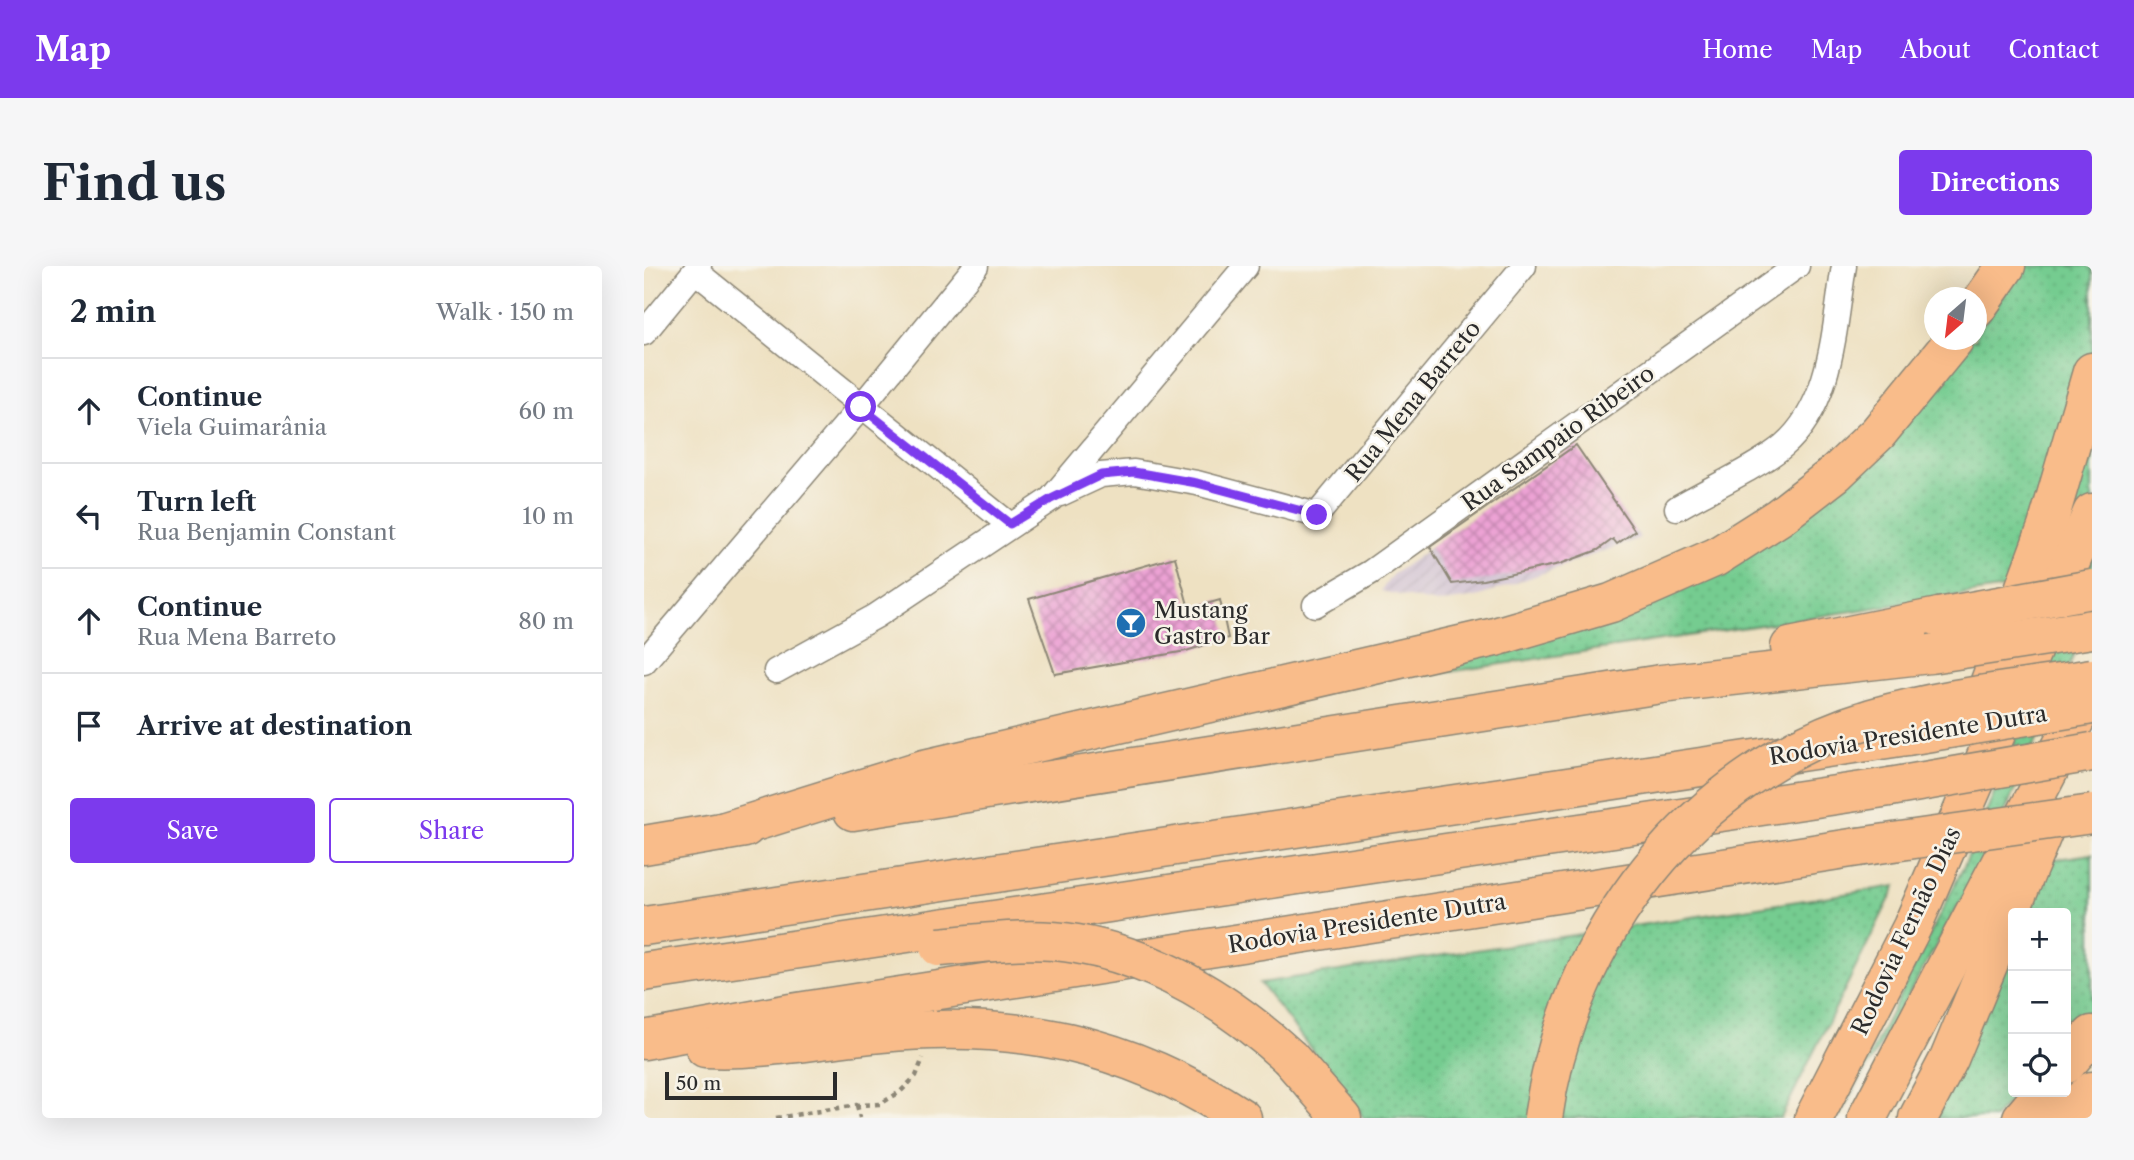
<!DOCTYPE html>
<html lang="en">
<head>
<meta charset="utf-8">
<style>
	body { margin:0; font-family:"Libre Caslon Text",serif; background:#f6f6f7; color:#1f2937 }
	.controls { position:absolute; right:21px; bottom:21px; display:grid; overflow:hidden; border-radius:7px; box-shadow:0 7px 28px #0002 }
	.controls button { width:63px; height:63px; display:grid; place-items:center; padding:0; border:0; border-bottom:2px solid #e0e1e3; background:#fff; color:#1f2937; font:35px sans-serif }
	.compass { position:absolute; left:1280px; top:21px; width:63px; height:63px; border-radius:50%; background:#fff; box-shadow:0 7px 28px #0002; rotate:208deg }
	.scale { position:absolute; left:21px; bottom:18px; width:172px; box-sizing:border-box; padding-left:7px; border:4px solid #2b2b2b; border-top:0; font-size:19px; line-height:24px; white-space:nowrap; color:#2b2b2b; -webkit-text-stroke:5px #f7f3e8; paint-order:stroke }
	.stop { position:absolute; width:21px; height:21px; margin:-16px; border:5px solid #7c3aed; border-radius:50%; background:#fff }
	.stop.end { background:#7c3aed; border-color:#fff; box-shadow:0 2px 7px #0008 }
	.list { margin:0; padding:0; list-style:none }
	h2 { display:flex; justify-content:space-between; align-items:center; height:91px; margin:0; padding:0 28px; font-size:30px }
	h2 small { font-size:23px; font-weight:400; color:#747a83 }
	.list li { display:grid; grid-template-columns:46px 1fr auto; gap:21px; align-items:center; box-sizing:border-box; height:105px; padding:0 28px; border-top:2px solid #e0e1e3 }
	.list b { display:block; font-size:26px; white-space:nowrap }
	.list p { margin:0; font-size:23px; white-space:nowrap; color:#747a83 }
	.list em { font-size:23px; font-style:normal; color:#747a83 }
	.actions { display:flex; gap:14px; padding:21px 28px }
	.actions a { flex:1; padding:16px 0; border:2px solid #7c3aed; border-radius:7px; text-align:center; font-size:24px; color:#7c3aed }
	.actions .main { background:#7c3aed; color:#fff }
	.icon { flex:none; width:38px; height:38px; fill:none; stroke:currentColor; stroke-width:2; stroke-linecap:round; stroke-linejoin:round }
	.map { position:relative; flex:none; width:1448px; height:852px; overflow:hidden; border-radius:7px }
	header { display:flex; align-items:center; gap:42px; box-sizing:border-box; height:98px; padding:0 35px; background:#7c3aed; color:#fff }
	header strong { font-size:33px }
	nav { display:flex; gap:38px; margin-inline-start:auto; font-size:24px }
	.intro { display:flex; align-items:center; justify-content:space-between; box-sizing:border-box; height:168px; padding:0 42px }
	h1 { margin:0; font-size:49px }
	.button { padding:18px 32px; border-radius:7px; background:#7c3aed; color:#fff; font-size:24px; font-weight:700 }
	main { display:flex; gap:42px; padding:0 42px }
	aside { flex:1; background:#fff; border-radius:7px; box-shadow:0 7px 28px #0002 }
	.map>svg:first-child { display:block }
	.industrial { fill:url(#industrial-furrows) }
	.grass { fill:url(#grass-dots); stroke:#507c5e; stroke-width:2 }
	.building { fill:url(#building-cross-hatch) }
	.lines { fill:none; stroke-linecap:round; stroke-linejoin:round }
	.street-casing { stroke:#8c8676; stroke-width:27 }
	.highway-casing { stroke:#8c8676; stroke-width:41 }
	.path { stroke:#8c8676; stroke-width:4.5; stroke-dasharray:5 5; stroke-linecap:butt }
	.street { stroke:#fff; stroke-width:24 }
	.highway { stroke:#f9bc8a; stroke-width:38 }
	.highway-bridge-casing { stroke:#8c8676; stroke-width:41; stroke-linecap:butt }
	.highway-bridge { stroke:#f9bc8a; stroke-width:38 }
	.route { stroke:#7c3aed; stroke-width:9 }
	.labels { text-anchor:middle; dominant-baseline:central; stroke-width:5; stroke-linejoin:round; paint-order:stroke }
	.street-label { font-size:23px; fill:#2b2b2b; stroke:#f7f3e8 }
	.poi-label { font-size:23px; fill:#2b2b2b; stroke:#f7f3e8; text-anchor:start }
</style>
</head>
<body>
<header>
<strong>Map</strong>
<nav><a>Home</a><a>Map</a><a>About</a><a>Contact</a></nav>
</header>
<div class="intro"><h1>Find us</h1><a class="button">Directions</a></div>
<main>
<aside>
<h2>2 min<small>Walk · 150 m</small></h2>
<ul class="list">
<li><svg class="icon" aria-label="ahead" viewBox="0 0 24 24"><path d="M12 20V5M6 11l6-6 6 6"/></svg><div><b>Continue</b><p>Viela Guimarânia</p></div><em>60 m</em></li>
<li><svg class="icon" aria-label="left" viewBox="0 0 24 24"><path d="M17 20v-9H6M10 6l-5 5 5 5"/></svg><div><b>Turn left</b><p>Rua Benjamin Constant</p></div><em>10 m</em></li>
<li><svg class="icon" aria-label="ahead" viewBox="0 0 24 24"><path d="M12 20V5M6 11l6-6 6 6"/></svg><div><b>Continue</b><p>Rua Mena Barreto</p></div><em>80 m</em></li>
<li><svg class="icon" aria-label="arrive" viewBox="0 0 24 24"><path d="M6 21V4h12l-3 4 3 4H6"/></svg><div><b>Arrive at destination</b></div></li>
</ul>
<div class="actions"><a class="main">Save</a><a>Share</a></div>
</aside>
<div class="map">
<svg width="1448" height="852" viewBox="0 0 1448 852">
	<defs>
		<pattern id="industrial-furrows" width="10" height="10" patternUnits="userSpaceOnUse" patternTransform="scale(1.75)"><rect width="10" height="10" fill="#cebed1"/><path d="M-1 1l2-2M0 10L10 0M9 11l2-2" fill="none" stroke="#b1a3b4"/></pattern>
		<pattern id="grass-dots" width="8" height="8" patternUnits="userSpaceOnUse" patternTransform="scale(1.75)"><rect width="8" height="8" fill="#75cc90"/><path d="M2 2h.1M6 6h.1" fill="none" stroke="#65af7c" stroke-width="1.8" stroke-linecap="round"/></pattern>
		<pattern id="building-cross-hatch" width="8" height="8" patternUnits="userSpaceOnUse" patternTransform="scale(1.75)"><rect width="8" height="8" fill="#eca2d4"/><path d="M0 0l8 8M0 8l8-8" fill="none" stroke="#bf84ac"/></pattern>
	</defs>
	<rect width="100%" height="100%" fill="#f7f3e8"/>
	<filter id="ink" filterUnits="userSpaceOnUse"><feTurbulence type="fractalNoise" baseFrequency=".0143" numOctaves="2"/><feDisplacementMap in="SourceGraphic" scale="14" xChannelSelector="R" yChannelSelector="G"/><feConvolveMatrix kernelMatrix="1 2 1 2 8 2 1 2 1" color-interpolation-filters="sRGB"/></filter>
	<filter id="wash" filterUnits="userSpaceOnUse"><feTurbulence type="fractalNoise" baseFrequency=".00686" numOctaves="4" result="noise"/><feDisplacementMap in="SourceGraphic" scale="28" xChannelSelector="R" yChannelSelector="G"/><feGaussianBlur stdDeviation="1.57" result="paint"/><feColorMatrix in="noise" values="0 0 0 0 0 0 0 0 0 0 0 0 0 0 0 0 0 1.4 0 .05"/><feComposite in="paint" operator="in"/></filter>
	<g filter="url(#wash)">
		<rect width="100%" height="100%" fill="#eee1c2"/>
		<polygon class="industrial" points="932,179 996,272 833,331 793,337 737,325 748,309"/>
		<g class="grass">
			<polygon points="1379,0 1448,0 1448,348 1338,598 1195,852 1322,596 1439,308 1361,322 785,409 779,407 1023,330 1328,74 1332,74 1333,67"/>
			<polygon points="1448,588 1448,742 1422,771 1422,647 1383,647 1407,594"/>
			<polygon points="1252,620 1137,852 720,852 616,717"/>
			<polygon points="1369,679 1369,826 1374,826 1350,852 1293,852"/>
		</g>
		<g id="blocks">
			<g class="building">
				<polygon points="932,179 991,265 973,278 969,273 954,284 916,298 839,314 808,318 786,281"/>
				<polygon points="531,291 545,343 576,334 584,372 542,385 411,408 385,333"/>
			</g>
		</g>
	</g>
	<g filter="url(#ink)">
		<use href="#blocks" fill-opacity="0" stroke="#8c8676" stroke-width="2"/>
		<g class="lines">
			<g class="street-casing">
				<g id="street">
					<polyline points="51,5 366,259"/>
					<polyline points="0,67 55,0"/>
					<polyline points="416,228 457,209 490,206 553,217 673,249 880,0"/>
					<path d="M1033,242c30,-18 81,-41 106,-62 50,-42 51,-121 61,-180"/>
					<polyline points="671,339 727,306 1153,0"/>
					<polyline points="0,396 217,141 332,0"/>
					<polyline points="132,405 232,350 407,233 602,0"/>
				</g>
			</g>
			<g class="highway-casing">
				<g id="highway">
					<polyline points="1332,43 1362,0"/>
					<polyline points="1146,381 1295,351"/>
					<polyline points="1331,456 1403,261 1448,106"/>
					<polyline points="209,545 1017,418 1286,388"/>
					<polyline points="78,566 280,503 851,371 967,337 1072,291 1135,251 1192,207 1234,167 1310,74"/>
					<polyline points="0,579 101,562"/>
					<polyline points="0,660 1263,470"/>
					<polyline points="0,706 1246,521"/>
					<polyline points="0,774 147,747 1214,581"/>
					<path d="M61,782c58,3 118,-10 176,-15 135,-13 247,10 361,85"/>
					<polyline points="646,792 698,852"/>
					<polyline points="1422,798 1448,769"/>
					<polyline points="1170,852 1268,661 1448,247"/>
					<polyline points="1223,852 1448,422"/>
					<polyline points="1274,852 1305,793 1402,559"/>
					<polyline points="1378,852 1400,826"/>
					<polyline points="1417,852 1448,825"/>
				</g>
			</g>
			<g class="path">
				<polyline points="213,839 216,852"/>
				<polyline points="132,852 213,839 236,838 256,826 272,810 279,792"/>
			</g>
			<use href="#street" class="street"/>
			<use href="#highway" class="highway"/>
			<g class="highway-bridge-casing">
				<g id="highway-bridge">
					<polyline points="1295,351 1448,323"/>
					<polyline points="1286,388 1448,363"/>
					<polyline points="1263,470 1448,439"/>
					<polyline points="1246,521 1448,486"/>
					<polyline points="1214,581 1448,548"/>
					<path d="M295,681c45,-4 93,-11 138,-3 81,14 154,60 213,114"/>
					<path d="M899,852c25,-183 149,-346 329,-400 71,-21 147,-28 220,-40"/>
				</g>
			</g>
			<use href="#highway-bridge" class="highway-bridge"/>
		</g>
	</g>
	<g class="lines" filter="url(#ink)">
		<polyline class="route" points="217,141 366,258 407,233 457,209 490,206 553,217 673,249"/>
	</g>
	<defs>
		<g id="bar-disc" transform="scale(1.575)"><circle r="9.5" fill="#1f6fb2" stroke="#f7f3e8"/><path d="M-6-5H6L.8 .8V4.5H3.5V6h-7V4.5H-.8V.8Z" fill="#fff"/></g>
	</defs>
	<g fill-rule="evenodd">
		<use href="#bar-disc" x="487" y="357"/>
	</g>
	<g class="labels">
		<g class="street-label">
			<text transform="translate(769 135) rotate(-51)">Rua Mena Barreto</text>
			<text transform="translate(914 172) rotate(-36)">Rua Sampaio Ribeiro</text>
			<text transform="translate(1264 469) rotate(-9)">Rodovia Presidente Dutra</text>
			<text transform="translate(723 657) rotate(-9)">Rodovia Presidente Dutra</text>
			<text transform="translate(1262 665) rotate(-65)">Rodovia Fernão Dias</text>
		</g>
		<g class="poi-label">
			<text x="510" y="344">Mustang<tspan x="510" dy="26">Gastro Bar</tspan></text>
		</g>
	</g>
</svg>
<div class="controls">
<button>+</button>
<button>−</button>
<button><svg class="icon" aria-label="locate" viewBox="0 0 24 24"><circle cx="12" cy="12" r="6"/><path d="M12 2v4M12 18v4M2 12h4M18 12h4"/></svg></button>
</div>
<svg class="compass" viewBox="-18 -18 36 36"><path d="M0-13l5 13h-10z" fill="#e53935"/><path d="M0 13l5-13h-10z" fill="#747a83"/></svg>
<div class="scale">50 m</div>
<div class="stop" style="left:217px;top:141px"></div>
<div class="stop end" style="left:673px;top:249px"></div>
</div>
</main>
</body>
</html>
